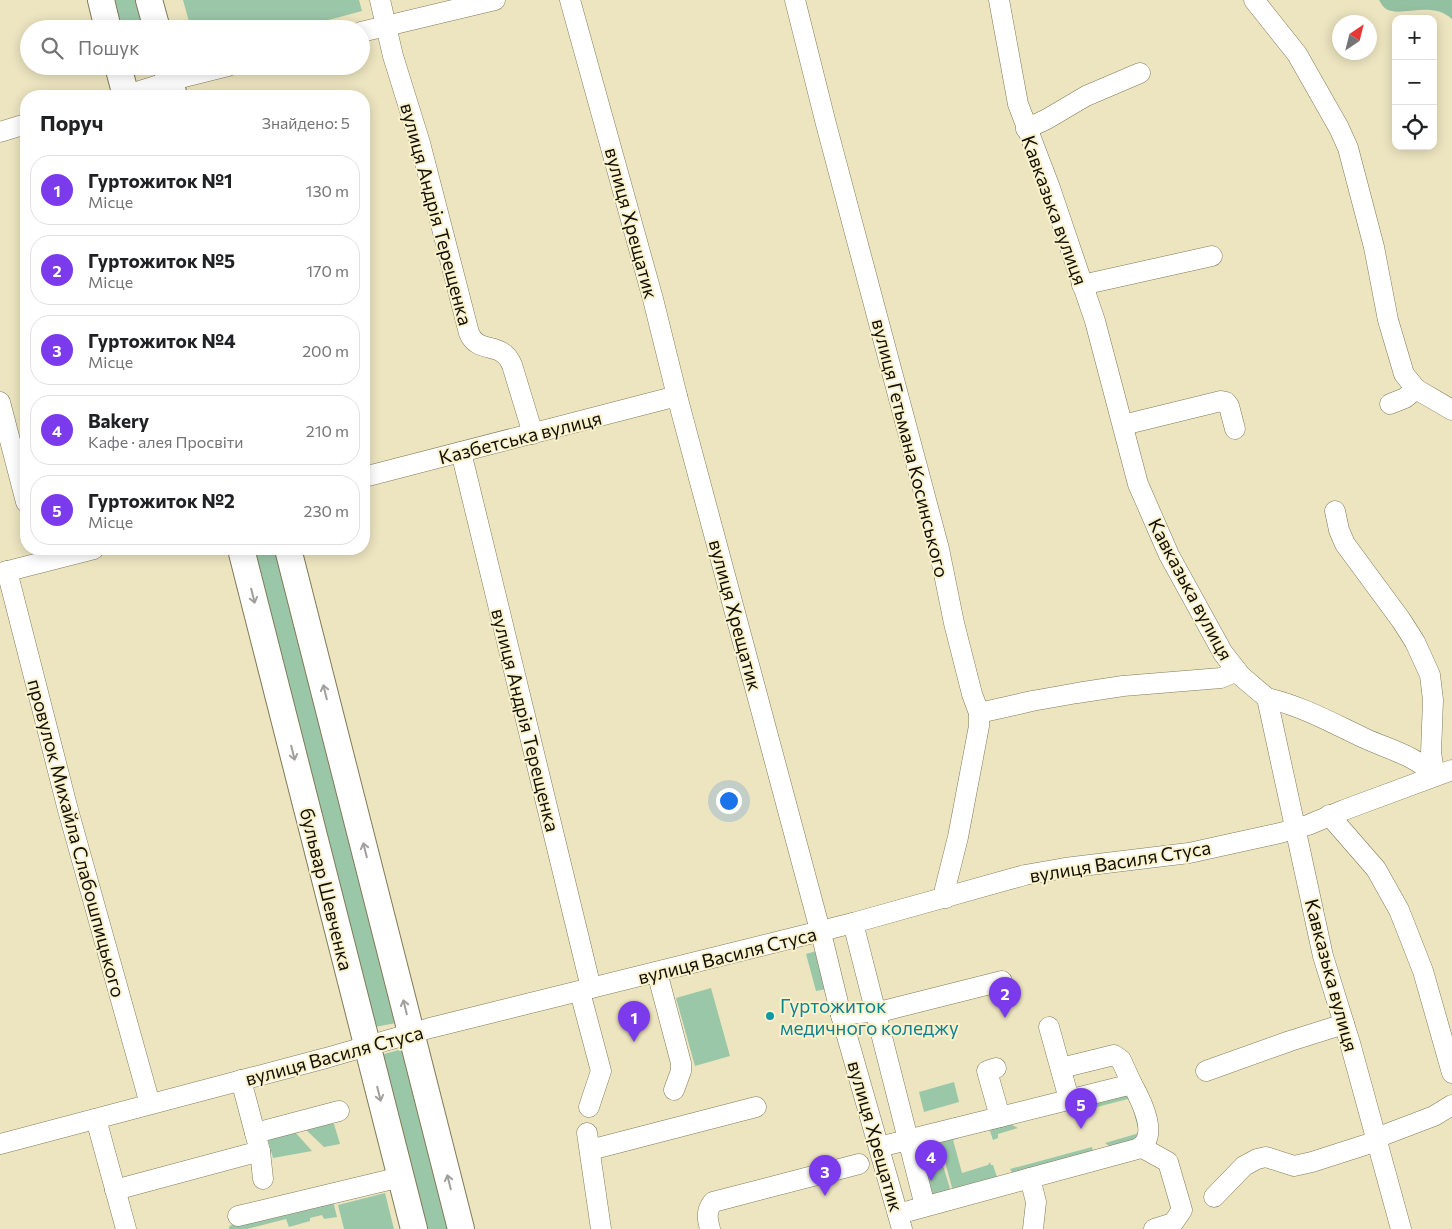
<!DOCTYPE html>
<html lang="uk">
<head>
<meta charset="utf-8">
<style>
	body { margin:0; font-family:Commissioner,sans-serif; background:#f6f6f6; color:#202124 }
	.controls { position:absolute; right:15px; top:15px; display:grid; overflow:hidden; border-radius:10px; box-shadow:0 2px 12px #0003 }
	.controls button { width:45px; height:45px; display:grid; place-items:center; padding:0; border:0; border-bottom:1px solid #e0e0e0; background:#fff; color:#202124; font:25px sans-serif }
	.compass { position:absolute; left:1332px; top:15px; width:45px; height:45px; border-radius:50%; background:#fff; box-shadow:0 2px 12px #0003; rotate:35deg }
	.you { position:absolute; left:728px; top:800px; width:18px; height:18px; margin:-12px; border:4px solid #fff; border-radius:50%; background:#1a73e8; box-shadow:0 0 0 8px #1a73e833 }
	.badge { display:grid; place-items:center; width:32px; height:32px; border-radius:50%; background:#7c3aed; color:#fff; font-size:16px; font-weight:700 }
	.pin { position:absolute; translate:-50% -41px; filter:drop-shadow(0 1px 2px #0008) }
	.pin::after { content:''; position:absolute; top:26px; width:18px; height:15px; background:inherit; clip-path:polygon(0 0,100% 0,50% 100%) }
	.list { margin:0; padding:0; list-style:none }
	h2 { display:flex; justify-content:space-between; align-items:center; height:65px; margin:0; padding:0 20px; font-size:21px }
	h2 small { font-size:16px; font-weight:400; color:#757577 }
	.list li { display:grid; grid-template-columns:32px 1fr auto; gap:15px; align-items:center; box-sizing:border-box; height:70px; margin:0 10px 10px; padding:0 10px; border:1px solid #e0e0e0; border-radius:20px }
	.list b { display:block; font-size:19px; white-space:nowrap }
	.list p { margin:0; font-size:16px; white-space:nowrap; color:#757577 }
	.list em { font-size:16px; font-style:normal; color:#757577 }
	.icon { flex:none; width:28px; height:28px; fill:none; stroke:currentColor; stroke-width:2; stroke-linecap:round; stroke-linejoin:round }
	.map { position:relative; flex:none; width:1452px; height:1229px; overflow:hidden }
	.search { position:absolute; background:#fff; box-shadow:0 2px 12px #0003; left:20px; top:20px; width:350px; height:55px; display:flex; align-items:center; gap:12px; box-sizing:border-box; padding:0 18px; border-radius:28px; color:#757577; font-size:19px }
	.panel { position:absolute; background:#fff; box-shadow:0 2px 12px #0003; left:20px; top:90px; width:350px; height:465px; border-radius:20px }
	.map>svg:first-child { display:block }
	.green { fill:#9bc7a9 }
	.forest { fill:#94c0a2 }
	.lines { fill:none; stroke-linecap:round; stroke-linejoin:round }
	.minor-casing { stroke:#817a58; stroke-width:21 }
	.major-casing { stroke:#817a58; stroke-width:28 }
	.minor { stroke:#fff; stroke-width:20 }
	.major { stroke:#fff; stroke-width:26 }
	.oneway { stroke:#a19f9b }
	.culture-dot { fill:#0f9aa8; stroke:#faf2cd; stroke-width:2 }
	.labels { text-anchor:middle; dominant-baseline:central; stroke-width:4; stroke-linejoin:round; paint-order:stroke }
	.street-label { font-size:19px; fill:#131004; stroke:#faf2cd }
	.culture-label { font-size:19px; fill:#0d838f; stroke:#faf2cd; text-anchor:start }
</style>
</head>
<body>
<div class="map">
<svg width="1452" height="1229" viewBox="0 0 1452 1229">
	<rect width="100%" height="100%" fill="#ede5c0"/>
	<g class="green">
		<polygon points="108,0 141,0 148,29 115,29"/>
		<polygon points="183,0 359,0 362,11 295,29 191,29"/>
		<polygon points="248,549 281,549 396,1023 375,1027"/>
		<polygon points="816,951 827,989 816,991 806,954"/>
		<polygon points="711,988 730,1056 695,1066 676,998"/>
		<polygon points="402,1049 454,1229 421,1229 381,1055"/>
		<polygon points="954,1082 959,1102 924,1112 919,1092"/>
		<path d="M1121,1091c19,1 30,40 20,53l-25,7 -11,-8 31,-9 3,-2 -8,-30 -3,-3 -58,15 6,-11z"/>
		<polygon points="1002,1120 1018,1128 998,1134 998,1138 993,1140 989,1128 959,1136 959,1138 953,1140 962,1173 988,1165 990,1162 991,1165 993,1165 997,1177 954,1195 938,1136"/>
		<polygon points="327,1122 334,1124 340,1144 324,1147 304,1128"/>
		<polygon points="295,1132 312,1151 273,1158 268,1140"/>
		<polygon points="1092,1147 1093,1151 1013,1174 1010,1169"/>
		<polygon points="940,1156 952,1195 927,1202 922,1160"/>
		<polygon points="385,1193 394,1229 344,1229 338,1205"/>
		<polygon points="332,1197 337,1217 324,1219 322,1215 310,1218 310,1221 289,1227 286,1219 247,1229 229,1229 229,1227 238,1219"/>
	</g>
	<path class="forest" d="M1379,0h73v19c-21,-19 -51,-1 -66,-10 -3,-2 -5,-6 -7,-9z"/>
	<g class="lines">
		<g class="minor-casing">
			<g id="minor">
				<path d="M380,0l13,56 27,87 49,190c9,22 33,7 43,32l21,69"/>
				<polyline points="570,0 653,299 677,396 824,945 841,1015 902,1229"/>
				<polyline points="795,0 826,124 939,549 954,623 972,694 979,713 979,726 958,837 945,889 946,898"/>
				<polyline points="999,0 1018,104 1050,188 1095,321 1138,484 1169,555 1223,653 1241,676 1267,698 1323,956 1350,1043 1401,1229"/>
				<polyline points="1254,0 1297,54 1339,128 1348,148 1374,247 1388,320 1404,374 1416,389 1452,410"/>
				<polyline points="361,32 495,0"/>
				<polyline points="124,96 184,77 228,66"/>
				<polyline points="1026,129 1047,119 1086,96 1140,73"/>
				<polyline points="0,132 26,124"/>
				<polyline points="1082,285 1212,256"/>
				<polyline points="0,402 26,502"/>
				<polyline points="1390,404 1405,398 1416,389"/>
				<polyline points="1123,425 1221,401 1226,402 1229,406 1235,429"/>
				<polyline points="461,452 591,988"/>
				<polyline points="364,477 677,396"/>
				<polyline points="1335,511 1339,530 1345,544 1401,620 1415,642 1430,675 1433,700 1431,753 1435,776"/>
				<polyline points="7,571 68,810 150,1104"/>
				<polyline points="0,573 94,549"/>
				<path d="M1267,698c35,8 65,25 97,40 26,12 51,17 71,38"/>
				<polyline points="979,713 1032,701 1077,693 1123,686 1221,678 1237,671"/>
				<polyline points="1329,815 1376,869 1399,910 1423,971 1452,1073"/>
				<polyline points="853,923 925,1206"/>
				<polyline points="657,972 681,1063 681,1071 674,1090"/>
				<polyline points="580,992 601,1071 589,1107"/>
				<polyline points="841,1015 887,1010 1002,981"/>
				<polyline points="1049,1027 1069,1099"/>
				<polyline points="1061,1068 1114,1055 1121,1060 1132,1084"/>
				<polyline points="1206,1071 1290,1041 1344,1024"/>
				<polyline points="241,1080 255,1133"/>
				<polyline points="96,1119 126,1229"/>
				<polyline points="587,1133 601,1229"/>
				<polyline points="0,1144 326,1058 430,1028 853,923 1025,875 1065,868 1189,853 1280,833 1308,825 1344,810 1452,770"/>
				<polyline points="879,1147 1000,1117 987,1071 996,1068"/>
				<polyline points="1141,1147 1168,1162 1182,1210 1173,1223 1154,1229"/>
				<polyline points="590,1150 756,1107"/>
				<polyline points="260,1151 263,1179"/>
				<polyline points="1030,1178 1036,1202 1033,1229"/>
				<polyline points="115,1190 260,1151 255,1133 339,1111"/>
				<polyline points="1214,1197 1244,1166 1257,1159 1266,1157 1294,1166 1312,1162 1368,1144 1384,1135 1434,1116 1452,1105"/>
				<path d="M898,1214l239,-65c24,-10 4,-49 -5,-65l-132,33"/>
				<polyline points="238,1216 401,1177"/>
				<path d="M710,1229c-3,-11 -4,-18 3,-27l146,-38"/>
			</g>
		</g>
		<g class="major-casing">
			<g id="major">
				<polyline points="101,0 108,29"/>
				<polyline points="149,0 157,29"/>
				<polyline points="118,66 126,96"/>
				<polyline points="166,66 174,96"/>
				<polyline points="241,549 414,1229"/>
				<polyline points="288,549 461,1229"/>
			</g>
		</g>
		<use href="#minor" class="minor"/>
		<use href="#major" class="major"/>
	</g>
	<defs><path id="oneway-shaft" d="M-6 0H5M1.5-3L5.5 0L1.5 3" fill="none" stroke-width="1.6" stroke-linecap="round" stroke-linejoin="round" transform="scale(1.25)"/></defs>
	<g class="oneway">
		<use href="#oneway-shaft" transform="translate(253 596) rotate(76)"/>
		<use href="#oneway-shaft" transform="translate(325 692) rotate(-104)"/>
		<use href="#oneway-shaft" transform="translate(293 753) rotate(76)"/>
		<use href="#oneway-shaft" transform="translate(365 850) rotate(-104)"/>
		<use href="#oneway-shaft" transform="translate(405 1007) rotate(-104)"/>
		<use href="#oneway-shaft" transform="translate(379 1094) rotate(76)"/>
		<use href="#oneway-shaft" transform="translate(449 1182) rotate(-104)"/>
	</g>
	<circle class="culture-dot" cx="770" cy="1016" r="5"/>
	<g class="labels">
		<g class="street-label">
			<text transform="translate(1055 210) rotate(70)">Кавказька вулиця</text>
			<text transform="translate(437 214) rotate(75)">вулиця Андрія Терещенка</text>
			<text transform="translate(632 223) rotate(75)">вулиця Хрещатик</text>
			<text transform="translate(520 437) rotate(-14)">Казбетська вулиця</text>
			<text transform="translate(911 448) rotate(76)">вулиця Гетьмана Косинського</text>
			<text transform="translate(1191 589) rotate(62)">Кавказька вулиця</text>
			<text transform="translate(736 615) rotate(75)">вулиця Хрещатик</text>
			<text transform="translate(526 720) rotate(76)">вулиця Андрія Терещенка</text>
			<text transform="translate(77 838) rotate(75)">провулок Михайла Слабошпицького</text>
			<text transform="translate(1120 861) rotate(-9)">вулиця Василя Стуса</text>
			<text transform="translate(327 889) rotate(76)">бульвар Шевченка</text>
			<text transform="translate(727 955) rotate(-14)">вулиця Василя Стуса</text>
			<text transform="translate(1332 975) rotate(75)">Кавказька вулиця</text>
			<text transform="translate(334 1055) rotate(-15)">вулиця Василя Стуса</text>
			<text transform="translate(876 1136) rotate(74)">вулиця Хрещатик</text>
		</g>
		<g class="culture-label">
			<text x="780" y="1005">Гуртожиток<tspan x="780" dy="22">медичного коледжу</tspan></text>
		</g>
	</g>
</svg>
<div class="controls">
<button>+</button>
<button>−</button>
<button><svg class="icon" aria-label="locate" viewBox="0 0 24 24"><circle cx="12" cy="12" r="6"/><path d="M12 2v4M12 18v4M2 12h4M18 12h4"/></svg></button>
</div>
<svg class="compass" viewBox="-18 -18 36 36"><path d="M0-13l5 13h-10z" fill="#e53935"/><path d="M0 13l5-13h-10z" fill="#757577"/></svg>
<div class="you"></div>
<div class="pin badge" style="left:634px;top:1042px">1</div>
<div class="pin badge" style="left:1005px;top:1018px">2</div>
<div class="pin badge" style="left:825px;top:1196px">3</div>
<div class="pin badge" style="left:931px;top:1181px">4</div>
<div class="pin badge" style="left:1081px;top:1129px">5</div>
<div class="search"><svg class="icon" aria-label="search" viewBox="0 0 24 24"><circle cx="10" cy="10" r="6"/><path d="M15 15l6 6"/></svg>Пошук</div>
<section class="panel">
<h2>Поруч<small>Знайдено: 5</small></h2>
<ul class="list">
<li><span class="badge">1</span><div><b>Гуртожиток №1</b><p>Місце</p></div><em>130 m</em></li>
<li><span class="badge">2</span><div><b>Гуртожиток №5</b><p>Місце</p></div><em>170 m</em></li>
<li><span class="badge">3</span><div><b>Гуртожиток №4</b><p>Місце</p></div><em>200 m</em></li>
<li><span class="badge">4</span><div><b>Bakery</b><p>Кафе · алея Просвіти</p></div><em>210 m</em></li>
<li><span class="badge">5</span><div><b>Гуртожиток №2</b><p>Місце</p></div><em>230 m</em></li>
</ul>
</section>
</div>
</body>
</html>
